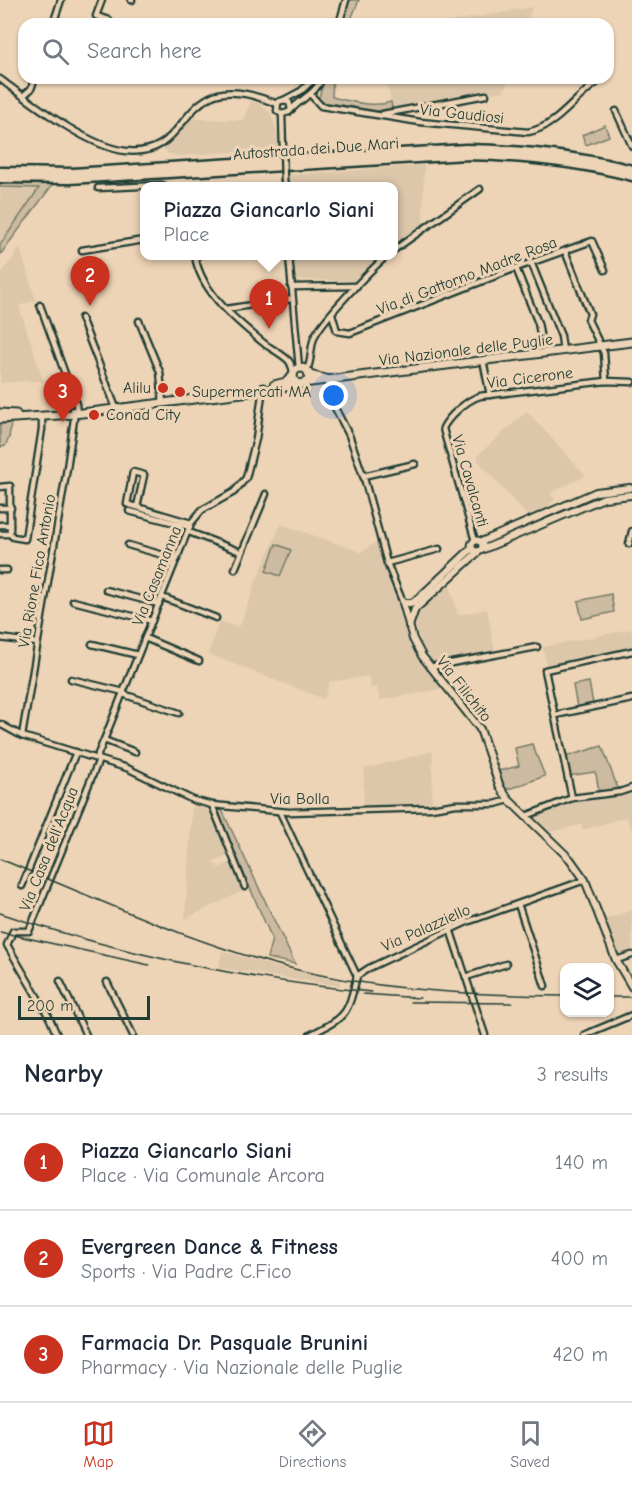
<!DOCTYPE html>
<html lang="en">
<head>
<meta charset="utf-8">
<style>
	body { margin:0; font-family:"Comic Neue",sans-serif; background:#f2f2f3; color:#1f2937 }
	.controls { position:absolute; right:18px; bottom:18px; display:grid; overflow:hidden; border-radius:12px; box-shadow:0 2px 4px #0004 }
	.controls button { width:54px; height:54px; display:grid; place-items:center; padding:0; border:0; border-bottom:2px solid #e0e1e3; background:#fff; color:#1f2937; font:30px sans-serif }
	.scale { position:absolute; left:18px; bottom:15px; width:132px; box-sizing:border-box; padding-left:6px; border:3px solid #1f3d34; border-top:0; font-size:16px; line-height:21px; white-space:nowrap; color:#1f3d34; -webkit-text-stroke:4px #eed4b6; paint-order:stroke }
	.you { position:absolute; left:334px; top:396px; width:21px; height:21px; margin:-15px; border:4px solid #fff; border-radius:50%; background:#1a73e8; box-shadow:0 0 0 9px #1a73e833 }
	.badge { display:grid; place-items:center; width:39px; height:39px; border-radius:50%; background:#c8321e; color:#fff; font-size:20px; font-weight:700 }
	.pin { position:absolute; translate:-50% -50px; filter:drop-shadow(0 2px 3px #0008) }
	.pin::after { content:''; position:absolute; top:32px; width:21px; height:18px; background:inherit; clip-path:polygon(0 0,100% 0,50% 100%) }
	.popup { position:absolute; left:140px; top:182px; width:258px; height:78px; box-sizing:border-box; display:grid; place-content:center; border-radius:12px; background:#fff; filter:drop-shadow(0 2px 4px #0005); font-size:20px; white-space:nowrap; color:#747a83 }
	.popup b { font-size:22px; color:#1f2937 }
	.popup::after { content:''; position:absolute; left:50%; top:100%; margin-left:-12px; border:12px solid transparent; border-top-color:#fff }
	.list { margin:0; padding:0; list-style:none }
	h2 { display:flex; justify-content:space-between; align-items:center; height:78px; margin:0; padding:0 24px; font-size:26px }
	h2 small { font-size:20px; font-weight:400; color:#747a83 }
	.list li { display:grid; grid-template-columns:39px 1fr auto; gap:18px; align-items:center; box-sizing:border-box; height:96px; padding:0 24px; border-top:2px solid #e0e1e3 }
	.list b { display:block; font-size:22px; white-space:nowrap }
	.list p { margin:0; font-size:20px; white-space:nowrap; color:#747a83 }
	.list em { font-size:20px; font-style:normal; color:#747a83 }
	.icon { flex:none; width:33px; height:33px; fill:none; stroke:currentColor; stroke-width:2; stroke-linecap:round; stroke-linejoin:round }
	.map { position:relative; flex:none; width:632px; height:1035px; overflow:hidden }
	.search { position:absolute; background:#fff; box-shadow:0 2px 4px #0004; left:18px; right:18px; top:18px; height:66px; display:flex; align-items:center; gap:15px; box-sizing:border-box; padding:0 21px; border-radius:18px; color:#747a83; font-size:22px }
	.sheet { height:366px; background:#fff }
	nav { display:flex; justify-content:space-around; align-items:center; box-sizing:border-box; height:84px; border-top:2px solid #e0e1e3; background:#fff; font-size:16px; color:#747a83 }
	nav a { display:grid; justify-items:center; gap:3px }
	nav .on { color:#c8321e }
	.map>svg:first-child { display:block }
	.built { fill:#ddc7ab }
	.green { fill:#ccbba1; stroke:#767c6a; stroke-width:1.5 }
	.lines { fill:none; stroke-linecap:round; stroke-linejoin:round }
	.street-casing { stroke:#1f3d34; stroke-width:9 }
	.secondary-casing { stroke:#1f3d34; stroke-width:10 }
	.primary-casing { stroke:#1f3d34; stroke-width:11 }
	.highway-casing { stroke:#1f3d34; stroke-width:13 }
	.street { stroke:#eed4b6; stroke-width:4.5 }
	.secondary { stroke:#eed4b6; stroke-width:6 }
	.primary { stroke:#eed4b6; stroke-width:7 }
	.highway { stroke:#eed4b6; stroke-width:8 }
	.rail { stroke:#1f3d34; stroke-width:1.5 }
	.street-bridge-casing { stroke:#1f3d34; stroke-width:9; stroke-linecap:butt }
	.street-bridge { stroke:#eed4b6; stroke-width:4.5 }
	.poi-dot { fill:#c8321e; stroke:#eed4b6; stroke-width:2 }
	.labels { text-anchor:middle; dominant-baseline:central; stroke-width:6; stroke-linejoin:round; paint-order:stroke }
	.street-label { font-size:16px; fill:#1f3d34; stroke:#eed4b6 }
	.poi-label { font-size:16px; fill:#1f3d34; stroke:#eed4b6; text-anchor:start }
</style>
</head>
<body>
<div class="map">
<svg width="632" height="1035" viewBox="0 0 632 1035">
	<rect width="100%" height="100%" fill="#eed4b6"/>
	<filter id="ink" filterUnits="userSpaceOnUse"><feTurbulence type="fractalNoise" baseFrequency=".0167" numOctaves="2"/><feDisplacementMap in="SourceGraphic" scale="12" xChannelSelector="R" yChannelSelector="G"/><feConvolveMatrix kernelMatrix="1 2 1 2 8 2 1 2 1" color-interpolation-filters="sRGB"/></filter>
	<g filter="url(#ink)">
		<g class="built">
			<polygon points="532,7 527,24 437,24"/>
			<polygon points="386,78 509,78 504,91 392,108"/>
			<polygon points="251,101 256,102 270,112 278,133 279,149 179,156 168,154 163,147 177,136 194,116 197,119 243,120"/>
			<polygon points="424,165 423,228 394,250 394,186 288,186 287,175"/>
			<polygon points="0,187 39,188 0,245"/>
			<polygon points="20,248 36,300 19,306 44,382 26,381 0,383 0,275"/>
			<polygon points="292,256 385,256 369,266 358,281 293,280"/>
			<polygon points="527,411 586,476 550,493 556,500 550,503 549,507 527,516 479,462 477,456"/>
			<polygon points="281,524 361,552 378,541 408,638 425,667 443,689 380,700 377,687 371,688 368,676 330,682 324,699 208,654 219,621 238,627 241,623 256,581"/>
			<polygon points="449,582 458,615 487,609 495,652 434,665 422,646 413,619 417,609"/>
			<polygon points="632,629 632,650 547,668 543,647"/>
			<polygon points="433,751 432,804 363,806 364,769"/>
			<polygon points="632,790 632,831 626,817 583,830 581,825 547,833 534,818 535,815 565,803 620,794"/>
			<polygon points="192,804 210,809 229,856 213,862 214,865 217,864 218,868 231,862 243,891 185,919"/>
			<polygon points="632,910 632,952 618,956 604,920"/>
			<polygon points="222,951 277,967 340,981 340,986 219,968"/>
		</g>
		<g class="green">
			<polygon points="349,0 359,0 349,24 342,24"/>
			<path d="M325,78h8l-1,19c17,4 41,11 59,5l1,6 -15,3 -56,-9 -3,-2z"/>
			<polygon points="605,125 609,136 586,145 582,135"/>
			<polygon points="0,182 53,184 0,255 0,245 39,188 0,187"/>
			<polygon points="11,423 9,438 5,446 0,447 0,424"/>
			<polygon points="276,544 291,550 280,576 266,571"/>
			<polygon points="611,594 614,612 582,619 578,601"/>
			<polygon points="589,682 593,704 577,707 573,685"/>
			<polygon points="532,744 545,776 506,790 498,771 519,766 515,748"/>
			<polygon points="602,746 618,789 599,792 596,774 594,772 569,776 565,757"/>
			<polygon points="222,810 295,964 267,958 272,939 217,811"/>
		</g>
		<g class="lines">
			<g class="street-casing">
				<g id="street">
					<polyline points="102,0 96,16 109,20"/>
					<polyline points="131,0 132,0"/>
					<polyline points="53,24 61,0"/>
					<polyline points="339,24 346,0"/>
					<path d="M0,79c31,23 87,68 126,72 50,5 52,-38 84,-54 20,-10 48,-1 67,7"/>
					<path d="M311,95l10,11 99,16 108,10c31,-6 46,-35 71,-51"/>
					<polyline points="23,96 31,89 35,78"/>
					<polyline points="284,100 301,91 315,78"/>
					<path d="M290,111c11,-13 26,-17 32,-33"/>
					<polyline points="616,111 632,146"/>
					<polyline points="282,114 289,112 291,109 289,102 284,100 278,102 277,111 282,114 283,149"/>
					<polyline points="383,114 486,95"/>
					<polyline points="284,180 285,186"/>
					<polyline points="98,188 162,185 165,186"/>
					<polyline points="82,250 144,240"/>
					<polyline points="394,250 480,189"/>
					<polyline points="565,251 590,314 588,320 604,353 606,381"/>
					<path d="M195,256c6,37 43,66 71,89 8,5 17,10 23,16 3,5 4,8 4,13"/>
					<polyline points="289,256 299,368"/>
					<polyline points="531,262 561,336 563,351"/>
					<polyline points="516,268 538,323 540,334"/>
					<polyline points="291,287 357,286"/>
					<polyline points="40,305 76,404 77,414"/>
					<polyline points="226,309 291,299"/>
					<polyline points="332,314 337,331 350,333 516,268 592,241 605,270"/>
					<polyline points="81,318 116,408"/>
					<polyline points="139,321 160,372 163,403"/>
					<polyline points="483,360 490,395"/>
					<path d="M307,370c5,-10 3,-21 7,-32 5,-15 59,-71 73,-82"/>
					<polyline points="327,382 334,406 349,435 364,478 387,563 403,603"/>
					<polyline points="363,476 415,464"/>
					<polyline points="0,487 10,486 10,525"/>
					<polyline points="137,507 144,475 133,472 127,504 191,523"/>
					<polyline points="0,508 11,508"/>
					<polyline points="129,511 190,527"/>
					<polyline points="0,525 10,525 10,534 13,537 25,539 42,429 42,416"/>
					<polyline points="189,532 241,552"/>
					<polyline points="0,534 10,534"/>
					<path d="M475,541l-30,-105 -2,-8c6,-12 24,-28 37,-32l126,-15 26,1"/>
					<polyline points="629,544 632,531"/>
					<polyline points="128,545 177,559"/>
					<polyline points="387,563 439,549"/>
					<polyline points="235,569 266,494"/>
					<polyline points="0,570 7,570"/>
					<polyline points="106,590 159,604"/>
					<polyline points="162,597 216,618"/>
					<polyline points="73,601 152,621"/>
					<polyline points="0,638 37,643"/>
					<polyline points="145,638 199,661"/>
					<polyline points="92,644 138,655"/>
					<polyline points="430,667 537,647"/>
					<polyline points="71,679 124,692"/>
					<polyline points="123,694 179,713"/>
					<polyline points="555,715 632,699"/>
					<polyline points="0,724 22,736 127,768 193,800 212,805 289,812 431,808 456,804 495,804 509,800"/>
					<polyline points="22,736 67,468 74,419 73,410"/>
					<polyline points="104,740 135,752"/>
					<polyline points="572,798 545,670 632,651"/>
					<polyline points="212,805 245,887"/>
					<polyline points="280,812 357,976"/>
					<polyline points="526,816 572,798 620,792 632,788"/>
					<polyline points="22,886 76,752"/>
					<polyline points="518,904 545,986"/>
					<polyline points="450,929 485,1035"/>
					<polyline points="616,960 632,955"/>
					<polyline points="466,977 506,964"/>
					<polyline points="60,981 86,1035"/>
					<polyline points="107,982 133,1035"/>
					<polyline points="57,1035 49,1017 7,945 13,931 29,931 98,762 98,754 104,740 191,523 202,510 234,492 246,478 256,439 263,387"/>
					<path d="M310,1035c37,-19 37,-19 47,-59l12,-8 98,-46 118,-42"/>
					<polyline points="584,1035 632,1015"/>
				</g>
			</g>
			<g class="secondary-casing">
				<g id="secondary">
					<circle cx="477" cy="546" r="5.5"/>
					<polyline points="481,542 596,492 630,488"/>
					<polyline points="471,549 419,598 412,603 403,603 413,639 422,656 480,729 500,787 509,800 570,859 585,880 616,960 632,987"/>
					<polyline points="479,551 604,498 631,495"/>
					<polyline points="409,626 415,609 478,552"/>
				</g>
			</g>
			<g class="primary-casing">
				<g id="primary">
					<circle cx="301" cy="376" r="8"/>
					<polyline points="309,375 326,379"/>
					<polyline points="303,383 632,342"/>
					<polyline points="274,385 286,382 293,376"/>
					<polyline points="0,413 16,414"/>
					<polyline points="0,419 74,414 275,389 301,384"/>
				</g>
			</g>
			<g class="highway-casing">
				<g id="highway">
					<path d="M0,172l72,1 394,-24c56,1 111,7 166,21"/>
					<path d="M0,178l69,1 397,-24c56,1 112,7 166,21"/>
				</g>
			</g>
			<use href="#street" class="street"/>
			<use href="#secondary" class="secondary"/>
			<use href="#primary" class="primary"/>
			<use href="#highway" class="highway"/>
			<g class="rail">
				<path d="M0,859c98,40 195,86 298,111 88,21 177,25 266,26"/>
				<path d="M0,913c121,41 245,67 372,79"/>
				<polyline points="0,932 149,965"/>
				<polyline points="363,994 420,998"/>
				<polyline points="610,997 632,997"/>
				<polyline points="410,1002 512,1003"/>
			</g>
			<g class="street-bridge-casing">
				<polyline id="street-bridge" points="283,149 284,180"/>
			</g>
			<use href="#street-bridge" class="street-bridge"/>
		</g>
	</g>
	<g class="poi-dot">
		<circle cx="163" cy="388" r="6"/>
		<circle cx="180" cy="392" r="6"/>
		<circle cx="94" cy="415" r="6"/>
	</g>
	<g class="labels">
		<g class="street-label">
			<text transform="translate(462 114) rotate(6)">Via Gaudiosi</text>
			<text transform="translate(316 149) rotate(-4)">Autostrada dei Due Mari</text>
			<text transform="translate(467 276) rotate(-21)">Via di Gattorno Madre Rosa</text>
			<text transform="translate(466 350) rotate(-7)">Via Nazionale delle Puglie</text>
			<text transform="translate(530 378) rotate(-7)">Via Cicerone</text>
			<text transform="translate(470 481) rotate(74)">Via Cavalcanti</text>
			<text transform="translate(37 571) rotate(-80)">Via Rione Fico Antonio</text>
			<text transform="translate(157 576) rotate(-68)">Via Casamanna</text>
			<text transform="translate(464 689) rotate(52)">Via Filichito</text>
			<text x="300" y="799">Via Bolla</text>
			<text transform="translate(49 849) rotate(-68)">Via Casa dell'Acqua</text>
			<text transform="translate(426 928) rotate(-24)">Via Palazziello</text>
		</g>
		<g class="poi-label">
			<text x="151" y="388" text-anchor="end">Alilu</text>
			<text x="192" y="392">Supermercati MA</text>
			<text x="106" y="415">Conad City</text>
		</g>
	</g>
</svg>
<div class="controls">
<button><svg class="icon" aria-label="layers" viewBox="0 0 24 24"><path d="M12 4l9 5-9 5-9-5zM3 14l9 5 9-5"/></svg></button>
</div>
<div class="scale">200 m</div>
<div class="you"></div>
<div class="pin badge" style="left:269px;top:329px">1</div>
<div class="popup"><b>Piazza Giancarlo Siani</b>Place</div>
<div class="pin badge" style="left:90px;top:306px">2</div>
<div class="pin badge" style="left:63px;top:422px">3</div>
<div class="search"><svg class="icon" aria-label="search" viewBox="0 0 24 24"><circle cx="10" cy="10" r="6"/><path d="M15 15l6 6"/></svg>Search here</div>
</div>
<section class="sheet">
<h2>Nearby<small>3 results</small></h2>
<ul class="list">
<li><span class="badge">1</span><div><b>Piazza Giancarlo Siani</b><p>Place · Via Comunale Arcora</p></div><em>140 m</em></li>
<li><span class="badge">2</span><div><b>Evergreen Dance &amp; Fitness</b><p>Sports · Via Padre C.Fico</p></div><em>400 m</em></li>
<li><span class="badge">3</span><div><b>Farmacia Dr. Pasquale Brunini</b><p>Pharmacy · Via Nazionale delle Puglie</p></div><em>420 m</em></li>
</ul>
</section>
<nav>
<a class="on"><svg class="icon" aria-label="map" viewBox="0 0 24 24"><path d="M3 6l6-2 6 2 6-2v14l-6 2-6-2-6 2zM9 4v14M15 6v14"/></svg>Map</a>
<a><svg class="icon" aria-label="directions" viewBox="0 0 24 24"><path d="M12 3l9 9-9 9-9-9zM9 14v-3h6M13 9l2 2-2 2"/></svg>Directions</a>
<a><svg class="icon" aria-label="saved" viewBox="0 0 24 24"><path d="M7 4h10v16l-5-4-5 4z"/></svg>Saved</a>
</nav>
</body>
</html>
